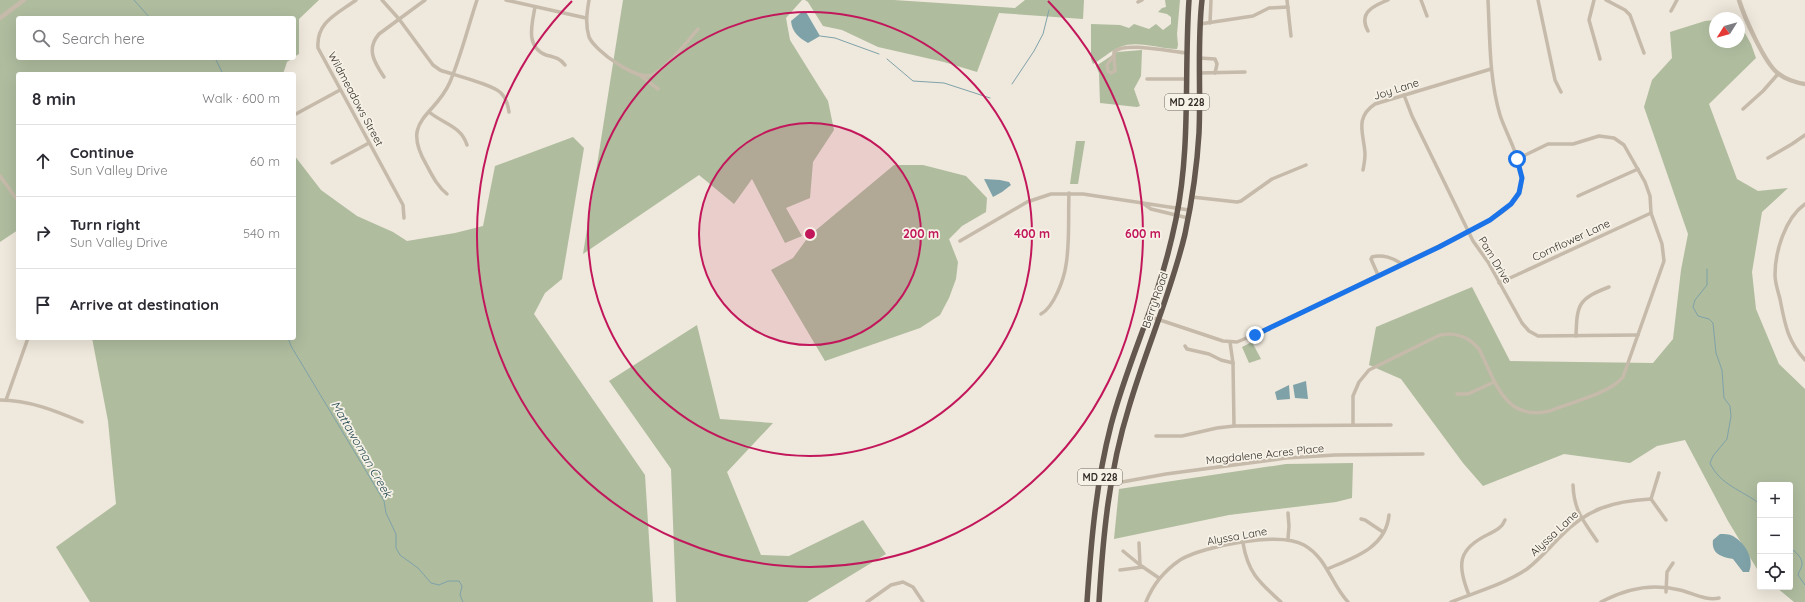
<!DOCTYPE html>
<html lang="en">
<head>
<meta charset="utf-8">
<style>
	body { margin:0; font-family:Quicksand,sans-serif; background:#f7f7f7; color:#2b2b33 }
	.controls { position:absolute; right:12px; bottom:12px; display:grid; overflow:hidden; border-radius:4px; box-shadow:0 4px 16px #0002 }
	.controls button { width:36px; height:36px; display:grid; place-items:center; padding:0; border:0; border-bottom:1px solid #e1e1e2; background:#fff; color:#2b2b33; font:20px sans-serif }
	.compass { position:absolute; left:1709px; top:12px; width:36px; height:36px; border-radius:50%; background:#fff; box-shadow:0 4px 16px #0002; rotate:233deg }
	.stop { position:absolute; width:12px; height:12px; margin:-9px; border:3px solid #1a73e8; border-radius:50%; background:#fff }
	.stop.end { background:#1a73e8; border-color:#fff; box-shadow:0 1px 4px #0008 }
	.list { margin:0; padding:0; list-style:none }
	h2 { display:flex; justify-content:space-between; align-items:center; height:52px; margin:0; padding:0 16px; font-size:17px }
	h2 small { font-size:13px; font-weight:400; color:#7c7c81 }
	.list li { display:grid; grid-template-columns:26px 1fr auto; gap:12px; align-items:center; box-sizing:border-box; height:72px; padding:0 16px; border-top:1px solid #e1e1e2 }
	.list b { display:block; font-size:15px; white-space:nowrap }
	.list p { margin:0; font-size:13px; white-space:nowrap; color:#7c7c81 }
	.list em { font-size:13px; font-style:normal; color:#7c7c81 }
	.icon { flex:none; width:22px; height:22px; fill:none; stroke:currentColor; stroke-width:2; stroke-linecap:round; stroke-linejoin:round }
	.map { position:relative; flex:none; width:1805px; height:602px; overflow:hidden }
	.search { position:absolute; background:#fff; box-shadow:0 4px 16px #0002; left:16px; top:16px; width:280px; height:44px; display:flex; align-items:center; gap:10px; box-sizing:border-box; padding:0 14px; border-radius:4px; color:#7c7c81; font-size:15px }
	.panel { position:absolute; background:#fff; box-shadow:0 4px 16px #0002; left:16px; top:72px; width:280px; height:268px; border-radius:4px }
	.map>svg:first-child { display:block }
	.green { fill:#afbc9e }
	.water { fill:#7fa2a9 }
	.lines { fill:none; stroke-linecap:round; stroke-linejoin:round }
	.stream { stroke:#7fa2a9; stroke-width:1 }
	.minor { stroke:#c6baaa; stroke-width:3.5 }
	.tertiary { stroke:#c6baaa; stroke-width:4.5 }
	.trunk { stroke:#64584e; stroke-width:5.5 }
	.route { stroke:#1a73e8; stroke-width:5 }
	.ring { fill:none; stroke:#c2185b; stroke-width:2 }
	.labels { text-anchor:middle; dominant-baseline:central; stroke-width:3.5; stroke-linejoin:round; paint-order:stroke }
	.shield { fill:#f7f2e8; stroke:#6e6862; stroke-width:1 }
	.shield-label { font-size:10px; font-weight:bold; fill:#342d28 }
	.street-label { font-size:11px; fill:#342d28; stroke:#f7f2e8 }
	.water-label { font-size:12px; font-style:italic; fill:#234951; stroke:#f7f2e8 }
	.centre { fill:#c2185b; stroke:#f7f2e8; stroke-width:2 }
	.ring-label { font-size:12px; text-anchor:middle; font-weight:bold; fill:#c2185b; stroke:#f7f2e8; stroke-width:3.5; stroke-linejoin:round; paint-order:stroke }
</style>
</head>
<body>
<div class="map">
<svg width="1805" height="602" viewBox="0 0 1805 602">
	<rect width="100%" height="100%" fill="#efe8dc"/>
	<g class="green">
		<polygon points="0,0 319,0 299,19 299,54 294,57 294,18 18,18 18,58 293,58 287,62 283,74 18,74 18,230 0,242"/>
		<polygon points="623,0 802,0 786,18 790,40 828,101 834,130 813,162 810,198 786,208 802,236 785,243 752,179 734,204 699,175 583,254"/>
		<polygon points="805,0 894,0 1015,8 1025,0 1084,0 1083,19 999,13 977,72 944,62 878,47 842,30 823,26 808,2"/>
		<path d="M1165,0h15l-3,34 1,11 -1,4c-18,0 -40,-9 -57,-2 -10,4 -18,12 -27,17l-2,-5v-35l29,1 9,3 5,-4 15,5 7,-5 7,6 8,-6v-7l-4,-3 -9,-2 4,-4 4,-1z"/>
		<polygon points="1715,20 1715,42 1739,42 1739,22 1751,44 1756,58 1709,104 1737,179 1758,191 1788,188 1762,212 1752,272 1756,309 1779,364 1805,389 1805,602 1794,602 1776,587 1790,587 1790,485 1760,485 1760,574 1728,521 1685,440 1657,446 1630,463 1564,454 1483,486 1463,463 1401,379 1369,365 1376,327 1472,287 1510,361 1653,363 1673,339 1681,270 1688,234 1644,107 1652,80 1672,58 1670,32 1705,21"/>
		<polygon points="1142,50 1141,76 1134,89 1140,106 1137,107 1100,103 1099,73 1096,66 1117,52"/>
		<polygon points="573,137 584,148 562,279 545,293 534,314 645,475 653,602 90,602 56,547 116,504 108,421 92,338 294,338 294,155 321,190 357,216 393,232 407,241 455,233 483,226 495,166"/>
		<polygon points="1076,141 1085,141 1078,184 1070,184"/>
		<polygon points="894,165 923,165 966,176 987,198 986,212 962,226 949,239 958,262 956,279 949,298 940,315 920,328 825,361 771,270 793,258 809,236"/>
		<polygon points="697,325 720,419 773,423 727,472 761,555 789,556 863,520 886,554 807,602 676,602 671,469 609,381"/>
		<polygon points="1252,342 1261,359 1249,363 1242,347"/>
		<polygon points="1353,463 1352,498 1336,502 1229,515 1114,539 1119,489 1286,464"/>
	</g>
	<g class="water">
		<path d="M803,11l3,1 14,24 -12,7c-9,-5 -16,-11 -17,-22z"/>
		<polygon points="984,179 1000,180 1009,182 1011,185 1002,192 993,197"/>
		<polygon points="1306,381 1308,399 1295,398 1293,385"/>
		<polygon points="1289,385 1290,399 1277,400 1275,392"/>
		<path d="M1720,534c4,0 9,0 13,2 12,7 22,23 16,36h-6l-10,-13c-11,-2 -22,-5 -20,-19z"/>
	</g>
	<g class="lines">
		<g class="stream">
			<polyline points="134,0 150,18"/>
			<polyline points="820,36 835,38 879,54"/>
			<polyline points="215,58 223,74"/>
			<polyline points="887,59 913,81 944,83 990,98"/>
			<polyline points="1012,84 1034,51 1043,34 1049,10"/>
			<path d="M1707,269v16l-12,15 -2,7 5,9 11,3 4,4 3,30 6,17 2,28 6,8 1,10 -4,23 -14,17 -3,7c10,22 32,27 50,41"/>
			<polyline points="288,338 291,346 384,501 386,513 396,534 396,548 400,555 418,568 431,583 439,585 448,581 459,581 462,586 460,595 463,602"/>
			<polyline points="1760,521 1758,524 1760,527"/>
			<path d="M1790,548c5,3 13,10 12,17 -1,4 -3,6 -4,10l7,10"/>
		</g>
		<g class="minor">
			<path d="M356,0c-19,14 -40,22 -38,48l85,157 1,13"/>
			<path d="M382,0l17,19 34,46 7,5c13,5 52,14 61,23 5,5 7,12 8,19"/>
			<polyline points="506,0 586,18"/>
			<path d="M589,0c-2,12 -4,24 0,37 6,14 48,44 63,38 14,-6 36,-34 46,-46"/>
			<polyline points="1287,0 1291,36"/>
			<polyline points="1421,0 1427,16"/>
			<polyline points="1538,0 1555,80 1561,92"/>
			<polyline points="1594,0 1589,20 1600,59"/>
			<polyline points="1606,0 1625,10 1630,15 1644,53"/>
			<polyline points="1138,2 1142,0"/>
			<path d="M535,7c-3,17 -10,40 11,48 8,2 14,3 19,10"/>
			<polyline points="1671,11 1677,0"/>
			<polyline points="1210,23 1211,0"/>
			<polyline points="1200,24 1253,16 1269,8 1288,7"/>
			<path d="M1368,31c-10,-18 5,-25 20,-31"/>
			<path d="M1114,55v-3c10,-11 58,0 73,1"/>
			<polygon points="1114,55 1115,71 1111,73 1108,71 1107,65"/>
			<polyline points="1199,58 1215,59 1217,64 1215,73"/>
			<polyline points="1199,73 1245,72"/>
			<polyline points="641,76 658,89"/>
			<path d="M384,77c-10,-15 -18,-28 -5,-43l46,-34"/>
			<polyline points="1147,79 1187,79"/>
			<polyline points="1404,95 1412,116 1473,241 1488,262 1522,323 1529,331 1538,336 1638,335"/>
			<polyline points="1743,109 1763,91 1778,74"/>
			<path d="M429,112c15,12 32,14 38,33"/>
			<polyline points="294,115 340,90"/>
			<polyline points="1768,158 1792,144 1805,135"/>
			<polyline points="332,163 369,143"/>
			<path d="M1363,170c1,-5 2,-11 2,-16 -1,-20 -11,-36 10,-50l116,-35"/>
			<polyline points="0,176 18,201"/>
			<path d="M447,194c-10,-8 -15,-19 -21,-30 -26,-45 9,-47 24,-82 11,-26 18,-55 27,-82"/>
			<polyline points="1578,196 1638,169"/>
			<polyline points="1192,197 1237,202 1241,201 1272,179 1306,165"/>
			<polyline points="1144,204 1151,209 1188,218"/>
			<path d="M1805,204c-20,14 -30,48 -30,71 0,8 3,16 5,24 5,25 7,41 25,61"/>
			<polyline points="960,241 1027,202 1051,194 1083,194 1189,210"/>
			<path d="M1378,275l-7,-16 1,-2c10,-3 22,1 30,7"/>
			<polyline points="1499,283 1651,213"/>
			<path d="M1041,314c13,-7 23,-35 25,-49 4,-23 2,-49 3,-72"/>
			<path d="M1148,316l75,25 14,1 19,-8 218,-105c16,-9 37,-19 45,-36 10,-22 -12,-56 -19,-78 -11,-37 -10,-77 -12,-115"/>
			<path d="M1576,336c1,-32 2,-37 33,-49"/>
			<polyline points="1230,342 1233,363 1234,426"/>
			<polyline points="1185,346 1187,349 1209,354 1221,360 1233,363"/>
			<polyline points="1457,394 1468,394 1494,382"/>
			<path d="M0,400c29,0 56,11 82,22"/>
			<polyline points="6,400 28,338"/>
			<path d="M1353,424v-28l6,-14 10,-12 71,-35c16,-3 28,1 39,14 16,31 25,73 71,62 19,-8 61,-18 73,-34l41,-116 -2,-17 -11,-31 -1,-17 -5,-14 -21,-37 -10,-7 -15,-2 -26,8h-25l-31,15"/>
			<polyline points="1156,436 1182,436 1217,428 1234,426 1391,425"/>
			<polyline points="1111,484 1166,474 1286,458 1335,455 1423,454"/>
			<path d="M1573,485c1,26 10,35 24,56"/>
			<polyline points="1651,499 1659,473"/>
			<polyline points="1651,499 1666,520"/>
			<polyline points="1361,519 1365,520 1383,532"/>
			<polyline points="1288,539 1289,526 1288,513"/>
			<polyline points="1139,543 1140,565 1159,578"/>
			<path d="M1243,543c5,30 16,39 38,59"/>
			<polyline points="1123,551 1140,565"/>
			<path d="M1327,569c26,-11 59,-21 62,-54"/>
			<polyline points="1120,570 1143,567"/>
			<polyline points="1666,592 1667,572 1673,563"/>
			<path d="M1469,595c-12,-30 -12,-46 20,-61 6,-3 13,-6 16,-14"/>
			<polyline points="867,602 891,585 903,582 913,587 923,602"/>
			<path d="M1146,602c7,-18 18,-31 34,-42 23,-14 100,-29 124,-15 23,13 27,39 44,57"/>
			<path d="M1451,602c25,-10 54,-18 76,-33 13,-10 22,-21 33,-32 26,-28 53,-36 91,-38"/>
			<path d="M1601,602c24,-13 52,-19 79,-12 12,3 26,11 39,8"/>
		</g>
		<g class="tertiary">
			<path d="M1739,0c5,16 26,65 40,74 6,5 18,9 26,10"/>
			<polyline points="0,18 24,0"/>
		</g>
		<g class="trunk">
			<path d="M1087,602c4,-60 9,-119 24,-177 12,-46 31,-90 46,-135 8,-23 14,-47 19,-71 15,-73 8,-146 13,-219"/>
			<path d="M1099,602c4,-66 10,-131 30,-195 17,-58 42,-114 56,-173 7,-33 12,-67 14,-101 2,-45 -2,-89 3,-133"/>
		</g>
	</g>
	<g class="lines">
		<polyline class="route" points="1255,335 1439,247 1490,220 1511,204 1519,193 1522,178 1517,159"/>
	</g>
	<circle cx="810" cy="234" r="111" fill="#c2185b" fill-opacity=".12"/>
	<g class="ring">
		<circle cx="810" cy="234" r="111"/>
		<circle cx="810" cy="234" r="222"/>
		<path d="M1048 1A333 333 0 1 1 572 1"/>
	</g>
	<g class="labels">
		<g class="shield">
			<rect x="1165" y="94" width="44" height="16" rx="3"/>
			<rect x="1078" y="469" width="44" height="16" rx="3"/>
		</g>
		<g class="shield-label">
			<text x="1187" y="102">MD 228</text>
			<text x="1100" y="477">MD 228</text>
		</g>
		<g class="street-label">
			<text transform="translate(1396 89) rotate(-18)">Joy Lane</text>
			<text transform="translate(356 99) rotate(62)">Wildmeadows Street</text>
			<text transform="translate(1571 240) rotate(-25)">Cornflower Lane</text>
			<text transform="translate(1495 260) rotate(59)">Pam Drive</text>
			<text transform="translate(1155 300) rotate(-71)">Berry Road</text>
			<text transform="translate(1265 454) rotate(-6)">Magdalene Acres Place</text>
			<text transform="translate(1554 533) rotate(-43)">Alyssa Lane</text>
			<text transform="translate(1237 536) rotate(-10)">Alyssa Lane</text>
		</g>
		<g class="water-label">
			<text transform="translate(362 449) rotate(60)">Mattawoman Creek</text>
		</g>
	</g>
	<circle cx="810" cy="234" r="6" class="centre"/>
	<g class="ring-label">
		<text x="921" y="238">200 m</text>
		<text x="1032" y="238">400 m</text>
		<text x="1143" y="238">600 m</text>
	</g>
</svg>
<div class="controls">
<button>+</button>
<button>−</button>
<button><svg class="icon" aria-label="locate" viewBox="0 0 24 24"><circle cx="12" cy="12" r="6"/><path d="M12 2v4M12 18v4M2 12h4M18 12h4"/></svg></button>
</div>
<svg class="compass" viewBox="-18 -18 36 36"><path d="M0-13l5 13h-10z" fill="#e53935"/><path d="M0 13l5-13h-10z" fill="#7c7c81"/></svg>
<div class="stop" style="left:1517px;top:159px"></div>
<div class="stop end" style="left:1255px;top:335px"></div>
<div class="search"><svg class="icon" aria-label="search" viewBox="0 0 24 24"><circle cx="10" cy="10" r="6"/><path d="M15 15l6 6"/></svg>Search here</div>
<section class="panel">
<h2>8 min<small>Walk · 600 m</small></h2>
<ul class="list">
<li><svg class="icon" aria-label="ahead" viewBox="0 0 24 24"><path d="M12 20V5M6 11l6-6 6 6"/></svg><div><b>Continue</b><p>Sun Valley Drive</p></div><em>60 m</em></li>
<li><svg class="icon" aria-label="right" viewBox="0 0 24 24"><path d="M7 20v-9h11M14 6l5 5-5 5"/></svg><div><b>Turn right</b><p>Sun Valley Drive</p></div><em>540 m</em></li>
<li><svg class="icon" aria-label="arrive" viewBox="0 0 24 24"><path d="M6 21V4h12l-3 4 3 4H6"/></svg><div><b>Arrive at destination</b></div></li>
</ul>
</section>
</div>
</body>
</html>
